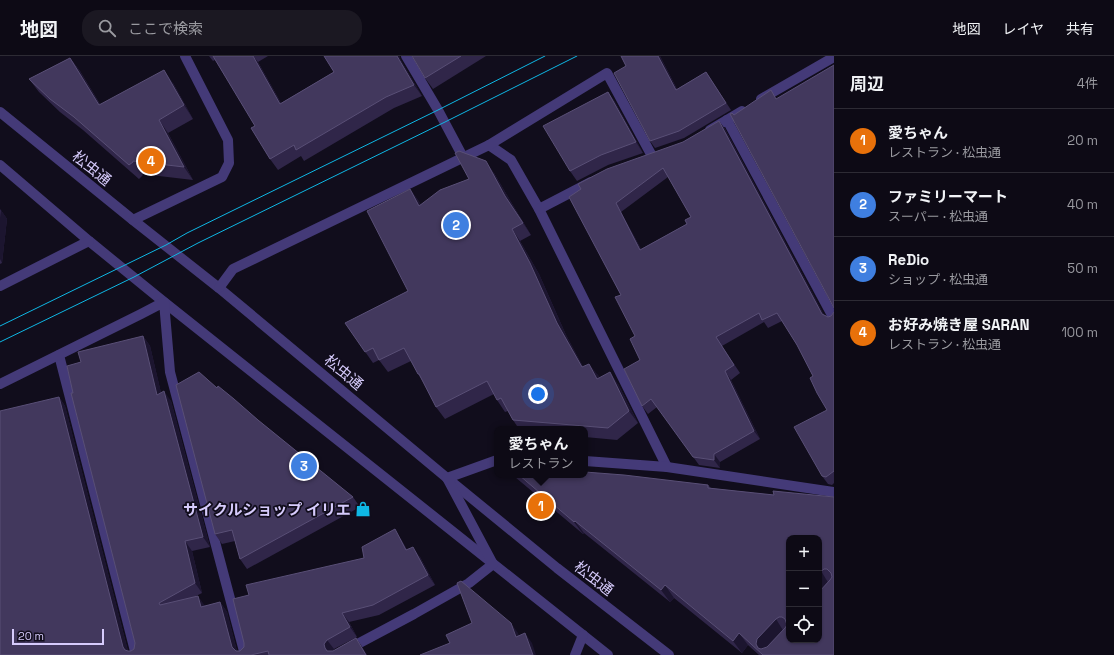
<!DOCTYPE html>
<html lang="ja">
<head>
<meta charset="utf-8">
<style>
	body { margin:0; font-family:"Space Grotesk","Noto Sans JP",sans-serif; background:#1b1822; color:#f1f3f6 }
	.controls { position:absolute; right:12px; bottom:12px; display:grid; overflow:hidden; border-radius:8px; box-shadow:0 1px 3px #0004 }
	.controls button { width:36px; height:36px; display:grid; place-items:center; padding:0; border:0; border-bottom:1px solid #2d2b34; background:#0d0a15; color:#f1f3f6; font:20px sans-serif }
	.scale { position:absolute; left:12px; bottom:10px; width:92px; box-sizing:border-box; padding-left:4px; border:2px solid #d6cbfc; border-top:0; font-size:11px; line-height:14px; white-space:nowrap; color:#d6cbfc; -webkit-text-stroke:3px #110d1c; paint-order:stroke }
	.you { position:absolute; left:538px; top:338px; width:14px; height:14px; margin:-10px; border:3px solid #fff; border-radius:50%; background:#1a73e8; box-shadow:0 0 0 6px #1a73e833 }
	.badge { display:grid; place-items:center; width:26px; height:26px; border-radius:50%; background:#0fb7e4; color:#fff; font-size:13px; font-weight:700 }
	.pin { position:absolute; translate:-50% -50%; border:2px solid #fff; box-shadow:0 1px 4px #0006 }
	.popup { position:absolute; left:494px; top:370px; width:94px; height:52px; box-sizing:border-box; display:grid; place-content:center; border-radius:8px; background:#0d0a15; filter:drop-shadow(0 1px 3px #0005); font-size:13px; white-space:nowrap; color:#9a9aa0 }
	.popup b { font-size:15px; color:#f1f3f6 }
	.popup::after { content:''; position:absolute; left:50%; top:100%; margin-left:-8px; border:8px solid transparent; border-top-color:#0d0a15 }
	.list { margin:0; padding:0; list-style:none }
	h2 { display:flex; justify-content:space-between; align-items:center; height:52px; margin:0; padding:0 16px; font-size:17px }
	h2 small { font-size:13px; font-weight:400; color:#9a9aa0 }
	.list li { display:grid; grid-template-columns:26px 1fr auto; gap:12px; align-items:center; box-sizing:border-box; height:64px; padding:0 16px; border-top:1px solid #2d2b34 }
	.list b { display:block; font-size:15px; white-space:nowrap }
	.list p { margin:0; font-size:13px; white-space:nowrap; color:#9a9aa0 }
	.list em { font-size:13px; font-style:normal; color:#9a9aa0 }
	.icon { flex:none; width:22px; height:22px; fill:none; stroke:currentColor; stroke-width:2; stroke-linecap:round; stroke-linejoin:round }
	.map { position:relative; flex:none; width:834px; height:599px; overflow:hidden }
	header { display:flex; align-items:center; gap:24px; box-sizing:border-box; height:56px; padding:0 20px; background:#0d0a15; border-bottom:1px solid #2d2b34 }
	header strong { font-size:19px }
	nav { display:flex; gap:22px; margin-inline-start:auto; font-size:14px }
	.search { width:280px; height:36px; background:#1b1822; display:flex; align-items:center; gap:10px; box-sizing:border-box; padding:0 14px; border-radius:16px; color:#9a9aa0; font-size:15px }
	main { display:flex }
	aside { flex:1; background:#0d0a15 }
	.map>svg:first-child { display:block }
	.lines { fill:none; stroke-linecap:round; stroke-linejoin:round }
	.minor { stroke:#443a78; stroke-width:10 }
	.tram { stroke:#0fb7e4; stroke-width:1 }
	.wall { fill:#302649; fill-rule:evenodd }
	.shaded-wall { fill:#1c152f }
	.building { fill:#42385d; stroke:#594f76; fill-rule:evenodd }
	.labels { text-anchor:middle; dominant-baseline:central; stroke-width:3.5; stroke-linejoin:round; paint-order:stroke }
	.street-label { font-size:15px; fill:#d6cbfc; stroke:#110d1c }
	.poi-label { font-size:15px; font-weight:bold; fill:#d6cbfc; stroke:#110d1c; text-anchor:end }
</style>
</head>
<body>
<header>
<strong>地図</strong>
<div class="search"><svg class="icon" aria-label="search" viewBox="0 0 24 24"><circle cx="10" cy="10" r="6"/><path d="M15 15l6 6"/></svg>ここで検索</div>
<nav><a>地図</a><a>レイヤ</a><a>共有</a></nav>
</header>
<main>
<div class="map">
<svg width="834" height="599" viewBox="0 0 834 599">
	<rect width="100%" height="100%" fill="#110d1c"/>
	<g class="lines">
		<g class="minor">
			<polyline points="406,0 438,54 463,101"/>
			<polyline points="761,43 834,1"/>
			<polyline points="0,56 133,164 219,232 447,422 557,512 669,599"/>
			<polyline points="727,64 834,263"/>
			<polyline points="710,74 742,55"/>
			<polyline points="489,89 511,104 539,153 667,411"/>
			<polyline points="0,109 89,185 164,246 608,599"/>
			<polyline points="539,153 591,126"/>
			<polyline points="133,164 222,121 229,107 228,84 185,0"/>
			<polyline points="0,230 89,185"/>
			<polyline points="219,232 233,213 489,89 607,17 652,100"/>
			<polyline points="59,299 136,599"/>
			<polyline points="0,328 141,258 164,246 170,316 245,599"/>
			<polyline points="585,405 667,411 834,436"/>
			<polyline points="337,599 414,558 469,527 493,508 447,422 497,404"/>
			<polyline points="575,599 583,579"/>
		</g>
		<g class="tram">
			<polyline points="0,270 166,189 187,177 438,54 545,0"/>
			<polyline points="0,286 134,221 198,187 445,66 577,0"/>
		</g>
	</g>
	<g class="wall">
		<polygon points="209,0 268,0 258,6 281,47 334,16 324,0 400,0 400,3 422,40 394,52 304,105 301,100 278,114 270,103 255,70 215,4 213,5"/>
		<polygon points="412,0 486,0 433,33 425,22"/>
		<polygon points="621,0 660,0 677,33 706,16 731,54 684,82 655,92 650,85 626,10"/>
		<polygon points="70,2 80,15 100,48 173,27 193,63 168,77 193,124 142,118 143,119 139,123 83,74 60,56 39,36 29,23"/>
		<polygon points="608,36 615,46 643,97 608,109 577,125 570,115"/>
		<path d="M719,65l6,8 99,186 4,2 3,-1 3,-4v171l-2,2 -4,-1 -6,-8 5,-66 -14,-34 -16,-31 -15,-24 -14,7 -4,-6 -42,24 18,27 -9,7 29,59 -40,23v6l-21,-3 -42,-58 -9,7 -6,-8 -2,-46 -5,-24 -14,-41 -52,-98 114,-55zM668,121l23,40 -4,7 -46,25 -20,-37z"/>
		<polygon points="494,117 514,151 531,179 520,185 539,218 566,279 583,311 598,319 599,322 618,328 638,367 617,384 585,381 585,373 519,373 513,364 508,355 505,356 497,344 494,338 445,363 436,351 424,327 418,318 411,305 388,316 379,304 373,307 345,267 408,235 410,133 421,149"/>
		<polygon points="0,153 7,163 2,207 0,208"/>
		<polygon points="143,280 150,290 161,337 171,345 210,491 192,495 202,537 194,541 205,550 220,546 227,556 237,595 240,595 244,591 249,539 364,502 401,483 407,494 420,501 435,529 379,559 349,566 357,581 334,593 333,595 356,582 367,599 0,599 59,341 65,350 128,595 131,595 134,593 135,587 73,337 81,306"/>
		<polygon points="217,332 258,364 261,367 353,441 360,451 247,513 240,503 235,485 222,488 215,478"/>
		<polygon points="514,419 585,419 708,429 711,432 774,439 834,441 834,599 759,599 748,589 742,597 674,542 670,546 584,477 583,478 515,421"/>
	</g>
	<g class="shaded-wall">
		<polygon points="253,0 258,6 287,58 280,48"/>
		<polygon points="397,0 400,0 400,3 422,40 414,29"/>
		<polygon points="658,0 660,0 681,41 676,34"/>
		<polygon points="70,2 80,15 108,62 99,49"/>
		<polygon points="164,14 173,27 193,63 184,49"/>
		<polygon points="608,36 615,46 643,97 636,86"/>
		<polygon points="159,64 168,77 193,124 184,111"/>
		<polygon points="719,65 725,73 828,266 822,258"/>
		<polygon points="486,105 494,117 514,151 531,179 505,140"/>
		<polygon points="410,133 419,145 427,162 419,150"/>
		<polygon points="616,147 621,156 646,202 640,194"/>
		<polygon points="1,154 7,163 2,207 0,203 0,162"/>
		<polygon points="512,173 520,185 539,218 566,279 590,323 582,311 557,267"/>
		<polygon points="143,280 150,290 164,349 157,339"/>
		<polygon points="589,308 598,319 605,335 597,323"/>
		<polygon points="725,315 731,324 760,383 754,375"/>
		<polygon points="610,316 618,328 638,367 629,355"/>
		<polygon points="164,335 171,345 210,491 203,481"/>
		<polygon points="59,341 65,350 129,599 128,599 123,591"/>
		<polygon points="714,398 720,406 720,412 714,404"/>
		<polygon points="575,465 584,477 583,478 574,466"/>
		<polygon points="395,473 401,483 413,504 406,494"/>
		<polygon points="185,485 192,495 202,537 195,527"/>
		<polygon points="413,491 420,501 435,529 428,519"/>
		<polygon points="821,515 829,528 819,539 819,517"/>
		<polygon points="665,529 674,542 670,546 661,534"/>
		<polygon points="198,540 205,550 201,551"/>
		<polygon points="220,546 227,556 238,599 232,591"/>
		<polygon points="342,557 349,566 357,581 350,571"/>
		<polygon points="776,563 784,576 763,599 756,588 757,583"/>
		<polygon points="511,567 518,577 523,591 516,581"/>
		<polygon points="525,577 532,587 536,599 533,599"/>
		<polygon points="739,577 748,589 742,597 733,585"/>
		<polygon points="356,582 363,592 367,599 366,599"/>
		<polygon points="327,584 334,593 331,598 325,592 324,588"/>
	</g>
	<g class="building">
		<polygon points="213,0 253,0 280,48 334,16 324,0 397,0 414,29 386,41 296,94 294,89 270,103 251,72 255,70"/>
		<polygon points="412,0 461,0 425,22"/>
		<polygon points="621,0 658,0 676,34 706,16 726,47 679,75 650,85 614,17 626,10"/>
		<polygon points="70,2 99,49 164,14 184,49 159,64 184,111 133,105 133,106 129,109 74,61 50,43 29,23"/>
		<polygon points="834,9 834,252 730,58 732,57 734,59 771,34 776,43"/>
		<polygon points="608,36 636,86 601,99 570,115 543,70"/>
		<path d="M719,65l103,193 6,3 3,-1 3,-4v159l-8,6 -4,-1 -28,-49 33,-17 -10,-17 -7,-15 3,-2 -16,-31 -20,-32 -15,7 -3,-7 -43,24 18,28 -9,6 29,60 -40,23v6l-21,-3 -42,-58 -9,7 -18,-37 16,-9 -10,-21 5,-3 -20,-39 6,-2 -52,-98 12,-8 -3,-5 29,-15 76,-27zM663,112l28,49 -6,3 2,4 -47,26 -24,-47z"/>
		<polygon points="459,95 486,105 505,140 523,167 512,173 530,207 557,267 582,311 589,308 597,323 610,316 629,355 608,372 513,364 501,342 497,344 487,325 436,351 419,318 418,318 404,292 379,304 373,292 365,296 345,267 408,235 367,155 410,133 419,150 440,134 469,123 455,97"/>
		<polygon points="143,280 157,339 164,335 203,481 185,485 195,527 159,547 160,549 198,540 201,551 220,546 232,591 236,595 240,595 244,591 244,587 233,543 249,539 246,529 364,502 362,491 395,473 406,494 413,491 428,519 373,549 342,557 350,571 327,584 324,588 325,592 327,595 333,595 356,582 366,599 269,599 268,595 251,599 0,599 0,355 59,341 123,591 125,594 128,595 131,595 134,593 135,587 71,337 73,337 67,310 81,306 78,296"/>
		<polygon points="199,316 217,332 218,330 234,343 258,364 353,441 240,503 232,474 215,478 176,329"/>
		<path d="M585,416l39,3 84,10v3l66,7 -1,-4 61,6v158h-71l-24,-22 -6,8 -68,-56 -4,5 -86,-69 -1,1 -55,-47h66zM789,482h30v35l5,-4h3l4,4 1,4 -2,3 -11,12v48h-30zM779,561h3l3,2 2,6 -2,3 -18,19 -6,2 -3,-1 -2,-4 1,-5 19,-20z"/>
		<polygon points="461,525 511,567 516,581 525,577 533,599 420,599 450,587 446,579 472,567 457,527"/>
	</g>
	<defs>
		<g id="shop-bare" transform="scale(1.2)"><path d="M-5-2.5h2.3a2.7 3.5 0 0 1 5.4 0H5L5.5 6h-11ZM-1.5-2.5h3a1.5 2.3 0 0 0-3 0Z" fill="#0fb7e4" stroke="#110d1c" stroke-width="2.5" paint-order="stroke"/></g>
	</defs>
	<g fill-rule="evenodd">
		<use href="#shop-bare" x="363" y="453"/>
	</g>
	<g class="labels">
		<g class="street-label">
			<text transform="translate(92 112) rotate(39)">松虫通</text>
			<text transform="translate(344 316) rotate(40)">松虫通</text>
			<text transform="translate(594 522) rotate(38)">松虫通</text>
		</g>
		<g class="poi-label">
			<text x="351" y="453">サイクルショップ イリエ</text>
		</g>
	</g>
</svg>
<div class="controls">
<button>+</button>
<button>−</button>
<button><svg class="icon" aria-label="locate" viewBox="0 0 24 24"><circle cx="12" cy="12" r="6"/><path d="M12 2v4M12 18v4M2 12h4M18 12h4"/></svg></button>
</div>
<div class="scale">20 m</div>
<div class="you"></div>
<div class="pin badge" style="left:541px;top:450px;background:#e8710a">1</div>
<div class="popup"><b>愛ちゃん</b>レストラン</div>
<div class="pin badge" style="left:456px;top:169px;background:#3f7fe0">2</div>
<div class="pin badge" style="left:304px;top:410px;background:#3f7fe0">3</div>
<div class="pin badge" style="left:151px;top:105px;background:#e8710a">4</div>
</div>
<aside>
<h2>周辺<small>4件</small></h2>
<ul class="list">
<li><span class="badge" style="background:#e8710a">1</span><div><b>愛ちゃん</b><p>レストラン · 松虫通</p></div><em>20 m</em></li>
<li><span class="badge" style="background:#3f7fe0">2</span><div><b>ファミリーマート</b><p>スーパー · 松虫通</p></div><em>40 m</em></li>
<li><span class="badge" style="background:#3f7fe0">3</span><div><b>ReDio</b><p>ショップ · 松虫通</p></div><em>50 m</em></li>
<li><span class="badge" style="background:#e8710a">4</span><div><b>お好み焼き屋 SARAN</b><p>レストラン · 松虫通</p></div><em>100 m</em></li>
</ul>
</aside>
</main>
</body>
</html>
